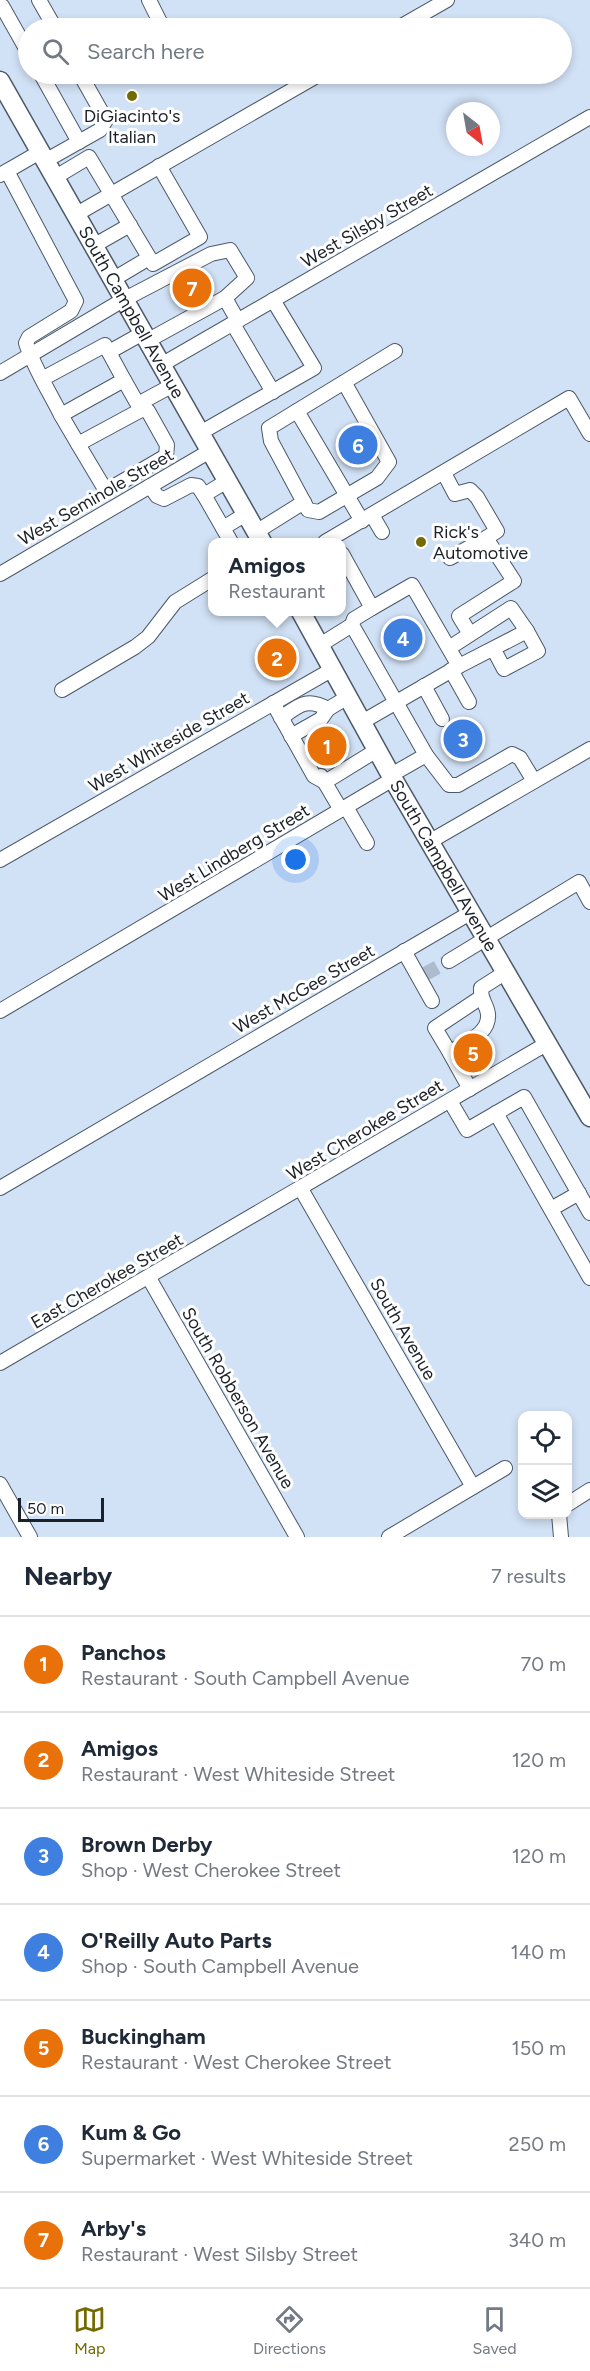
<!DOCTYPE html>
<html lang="en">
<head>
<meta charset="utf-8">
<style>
	body { margin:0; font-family:Figtree,sans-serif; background:#f2f2f3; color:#1f2937 }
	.controls { position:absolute; right:18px; bottom:18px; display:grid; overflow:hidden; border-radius:12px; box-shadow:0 3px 9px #0003 }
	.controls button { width:54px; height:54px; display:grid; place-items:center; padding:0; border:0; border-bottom:2px solid #e0e1e3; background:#fff; color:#1f2937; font:30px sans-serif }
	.compass { position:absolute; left:446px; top:102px; width:54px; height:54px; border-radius:50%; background:#fff; box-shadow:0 3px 9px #0003; rotate:149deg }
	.scale { position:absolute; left:18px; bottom:15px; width:86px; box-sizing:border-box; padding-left:6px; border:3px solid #1b2128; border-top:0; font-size:16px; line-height:21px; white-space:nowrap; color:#1b2128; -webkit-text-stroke:4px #fff; paint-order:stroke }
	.you { position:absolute; left:296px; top:860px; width:21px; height:21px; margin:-15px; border:4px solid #fff; border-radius:50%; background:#1a73e8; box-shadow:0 0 0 9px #1a73e833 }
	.badge { display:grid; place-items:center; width:39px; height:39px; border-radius:50%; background:#746a02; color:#fff; font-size:20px; font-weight:700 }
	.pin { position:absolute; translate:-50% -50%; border:3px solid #fff; box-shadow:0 2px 6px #0006 }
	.popup { position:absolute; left:208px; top:538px; width:138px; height:78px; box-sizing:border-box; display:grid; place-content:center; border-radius:12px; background:#fff; filter:drop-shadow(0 2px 4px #0005); font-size:20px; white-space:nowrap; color:#747a83 }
	.popup b { font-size:22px; color:#1f2937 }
	.popup::after { content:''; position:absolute; left:50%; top:100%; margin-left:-12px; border:12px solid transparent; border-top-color:#fff }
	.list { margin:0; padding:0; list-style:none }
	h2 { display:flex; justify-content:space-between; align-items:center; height:78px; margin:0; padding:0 24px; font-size:26px }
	h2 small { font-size:20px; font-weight:400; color:#747a83 }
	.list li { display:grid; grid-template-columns:39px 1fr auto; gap:18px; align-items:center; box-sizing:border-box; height:96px; padding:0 24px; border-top:2px solid #e0e1e3 }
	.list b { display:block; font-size:22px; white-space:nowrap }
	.list p { margin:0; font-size:20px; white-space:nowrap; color:#747a83 }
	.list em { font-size:20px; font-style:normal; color:#747a83 }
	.icon { flex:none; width:33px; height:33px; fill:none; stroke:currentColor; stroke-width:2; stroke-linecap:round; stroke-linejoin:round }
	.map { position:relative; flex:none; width:590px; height:1537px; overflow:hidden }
	.search { position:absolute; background:#fff; box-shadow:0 3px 9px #0003; left:18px; right:18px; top:18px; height:66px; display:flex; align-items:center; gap:15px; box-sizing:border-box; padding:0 21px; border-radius:33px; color:#747a83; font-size:22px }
	.sheet { height:750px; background:#fff }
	nav { display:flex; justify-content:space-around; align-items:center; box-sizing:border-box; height:84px; border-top:2px solid #e0e1e3; background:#fff; font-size:16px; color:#747a83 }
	nav a { display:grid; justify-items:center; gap:3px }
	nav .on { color:#746a02 }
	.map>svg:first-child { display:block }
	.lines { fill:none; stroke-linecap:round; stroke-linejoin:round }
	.minor-tunnel { stroke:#adbbcd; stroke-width:14; stroke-dasharray:14 7; stroke-linecap:butt }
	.minor-casing { stroke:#4b5969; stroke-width:16 }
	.major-casing { stroke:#4b5969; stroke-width:21 }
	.minor { stroke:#fff; stroke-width:14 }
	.major { stroke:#fff; stroke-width:18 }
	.poi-dot { fill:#746a02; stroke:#fff; stroke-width:2 }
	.labels { text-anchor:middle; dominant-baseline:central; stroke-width:6; stroke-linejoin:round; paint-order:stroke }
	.poi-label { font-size:18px; fill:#1b2128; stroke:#fff }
	.street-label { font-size:18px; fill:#1b2128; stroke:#fff }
</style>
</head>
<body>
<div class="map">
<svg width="590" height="1537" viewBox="0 0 590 1537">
	<rect width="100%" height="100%" fill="#d2e2f6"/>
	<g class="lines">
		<polyline class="minor-tunnel" points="425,974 449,961"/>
		<g class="minor-casing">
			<g id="minor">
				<polyline points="39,0 55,28"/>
				<polyline points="149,0 163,28"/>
				<polyline points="2,6 28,52"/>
				<polyline points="398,28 447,0"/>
				<polyline points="41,74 79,142"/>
				<polyline points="45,161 100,130 106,120 80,74"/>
				<path d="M7,171l69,130 -5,10 -42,26 -3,6c8,25 23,48 35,72l63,-35 -19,-35 -63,34"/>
				<polyline points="0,175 40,152"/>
				<polyline points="54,178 89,157 153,264 200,237 159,166"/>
				<polyline points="75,215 320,74"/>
				<polyline points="93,246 130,225"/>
				<polyline points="112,280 149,258"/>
				<polyline points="233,324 273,392"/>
				<polyline points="147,341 225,298"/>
				<polyline points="109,352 143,333"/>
				<polyline points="161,365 590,117"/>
				<polyline points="0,373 123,300 211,254 230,250 247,278 225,298 238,321"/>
				<polyline points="344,382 389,462 377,478 319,512 308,510 271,441 269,428 395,351"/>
				<polyline points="138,404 173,385"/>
				<polyline points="297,411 362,521"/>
				<polyline points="61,415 78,444 141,410 124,380"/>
				<polyline points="200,433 314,368 273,300"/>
				<polyline points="78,444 106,491 166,456 167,445 148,411 141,410"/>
				<polyline points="444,473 455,494 470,490 477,497 497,531 486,538 514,581 459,616 470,634"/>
				<polyline points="227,481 204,495 231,542"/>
				<polyline points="150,486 157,496 164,499 191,485 198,486 204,495"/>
				<polyline points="372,515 382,532"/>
				<polyline points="223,528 246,514"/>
				<polyline points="256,532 304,502"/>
				<polyline points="325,542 569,398 590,434"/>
				<polyline points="342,554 372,608 354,619 352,625 426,755 391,775"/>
				<polyline points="450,558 486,538"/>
				<polyline points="0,574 210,451"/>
				<polyline points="320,645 352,625"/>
				<polyline points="449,648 511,608 527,631"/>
				<polyline points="459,666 527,631 538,651 504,669 494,650"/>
				<polyline points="451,670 469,702"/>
				<polyline points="424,686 442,719"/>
				<polyline points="62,690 135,647 148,637 175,602 212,579"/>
				<polyline points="273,703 314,776 325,782 377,750"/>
				<path d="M281,718c18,-13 26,-21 47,-9"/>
				<polyline points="362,722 459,666 412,585 372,608"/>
				<polyline points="291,736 321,719 328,709 348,697"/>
				<polyline points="426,755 449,785 458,785 512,754 520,758 534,781"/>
				<polyline points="321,776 341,810"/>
				<polyline points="346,807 367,843"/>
				<polyline points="429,842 590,749"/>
				<polyline points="0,860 333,669"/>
				<polyline points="404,951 432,1001"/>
				<polyline points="449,961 579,882 590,902"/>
				<polyline points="0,1011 393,779"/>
				<polyline points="450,1053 435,1028 480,998"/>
				<path d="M470,1089l-20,-36c13,-10 40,-18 38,-39 -1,-10 -8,-14 -7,-26l25,-16"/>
				<polyline points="450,1101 467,1130 524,1097 590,1213"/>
				<polyline points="496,1113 590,1278"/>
				<polyline points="0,1188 470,913"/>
				<polyline points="301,1189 473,1487"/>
				<polyline points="551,1209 579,1193"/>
				<polyline points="149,1278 297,1537"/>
				<polyline points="0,1363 548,1043"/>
				<polyline points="0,1484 30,1537"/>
				<polyline points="568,1504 590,1490"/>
				<polyline points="559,1514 561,1537"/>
				<polyline points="389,1537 505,1468"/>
			</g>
		</g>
		<g class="major-casing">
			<g id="major">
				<path id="s1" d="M0,81l262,461"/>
				<path id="s2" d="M301,612l92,167 197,338"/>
			</g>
		</g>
		<use href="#minor" class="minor"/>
		<use href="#major" class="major"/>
	</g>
	<g class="poi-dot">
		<circle cx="132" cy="96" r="6"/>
		<circle cx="421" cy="542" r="6"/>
	</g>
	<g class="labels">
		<g class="poi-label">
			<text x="132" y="116">DiGiacinto's<tspan x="132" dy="21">Italian</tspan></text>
			<text x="433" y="532" text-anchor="start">Rick's<tspan x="433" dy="21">Automotive</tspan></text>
		</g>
		<g class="street-label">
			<text transform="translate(367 226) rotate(-30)">West Silsby Street</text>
			<text stroke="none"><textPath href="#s1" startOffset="266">South Campbell Avenue</textPath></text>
			<text transform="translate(96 497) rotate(-30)">West Seminole Street</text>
			<text transform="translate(169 742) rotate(-30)">West Whiteside Street</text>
			<text transform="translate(234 853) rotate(-31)">West Lindberg Street</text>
			<text stroke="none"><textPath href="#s2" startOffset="291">South Campbell Avenue</textPath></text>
			<text transform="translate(304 989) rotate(-30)">West McGee Street</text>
			<text transform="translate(365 1130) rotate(-31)">West Cherokee Street</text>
			<text transform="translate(107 1281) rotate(-30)">East Cherokee Street</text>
			<text transform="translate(403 1329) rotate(60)">South Avenue</text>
			<text transform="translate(238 1398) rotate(60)">South Robberson Avenue</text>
		</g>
	</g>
</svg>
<div class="controls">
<button><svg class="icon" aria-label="locate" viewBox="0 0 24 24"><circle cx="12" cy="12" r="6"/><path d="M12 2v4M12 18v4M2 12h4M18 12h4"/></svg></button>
<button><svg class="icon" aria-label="layers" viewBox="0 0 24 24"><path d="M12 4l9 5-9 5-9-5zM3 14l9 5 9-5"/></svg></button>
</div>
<svg class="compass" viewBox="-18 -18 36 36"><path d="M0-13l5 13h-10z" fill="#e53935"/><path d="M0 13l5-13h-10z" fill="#747a83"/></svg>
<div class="scale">50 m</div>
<div class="you"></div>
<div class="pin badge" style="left:327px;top:746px;background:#e8710a">1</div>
<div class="pin badge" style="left:277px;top:658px;background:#e8710a">2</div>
<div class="popup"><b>Amigos</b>Restaurant</div>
<div class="pin badge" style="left:463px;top:739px;background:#3f7fe0">3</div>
<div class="pin badge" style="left:403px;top:638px;background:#3f7fe0">4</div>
<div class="pin badge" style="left:473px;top:1053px;background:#e8710a">5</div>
<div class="pin badge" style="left:358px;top:445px;background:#3f7fe0">6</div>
<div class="pin badge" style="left:192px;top:288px;background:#e8710a">7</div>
<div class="search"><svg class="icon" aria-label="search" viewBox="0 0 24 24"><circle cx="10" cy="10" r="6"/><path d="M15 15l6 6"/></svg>Search here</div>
</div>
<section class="sheet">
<h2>Nearby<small>7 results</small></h2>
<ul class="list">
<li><span class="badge" style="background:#e8710a">1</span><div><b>Panchos</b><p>Restaurant · South Campbell Avenue</p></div><em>70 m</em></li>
<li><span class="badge" style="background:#e8710a">2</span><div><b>Amigos</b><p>Restaurant · West Whiteside Street</p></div><em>120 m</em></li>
<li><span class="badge" style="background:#3f7fe0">3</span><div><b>Brown Derby</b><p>Shop · West Cherokee Street</p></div><em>120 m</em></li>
<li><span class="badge" style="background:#3f7fe0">4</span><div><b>O'Reilly Auto Parts</b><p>Shop · South Campbell Avenue</p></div><em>140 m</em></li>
<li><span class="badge" style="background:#e8710a">5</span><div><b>Buckingham</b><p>Restaurant · West Cherokee Street</p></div><em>150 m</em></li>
<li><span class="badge" style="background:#3f7fe0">6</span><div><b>Kum &amp; Go</b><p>Supermarket · West Whiteside Street</p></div><em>250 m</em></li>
<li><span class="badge" style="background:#e8710a">7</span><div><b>Arby's</b><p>Restaurant · West Silsby Street</p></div><em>340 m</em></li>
</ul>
</section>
<nav>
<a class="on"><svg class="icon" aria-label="map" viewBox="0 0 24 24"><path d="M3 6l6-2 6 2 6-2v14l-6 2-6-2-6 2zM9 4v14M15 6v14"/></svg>Map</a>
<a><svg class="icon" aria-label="directions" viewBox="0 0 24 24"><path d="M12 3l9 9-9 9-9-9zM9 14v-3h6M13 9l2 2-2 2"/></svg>Directions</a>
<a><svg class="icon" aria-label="saved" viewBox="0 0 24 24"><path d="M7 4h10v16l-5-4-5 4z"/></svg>Saved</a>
</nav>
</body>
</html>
